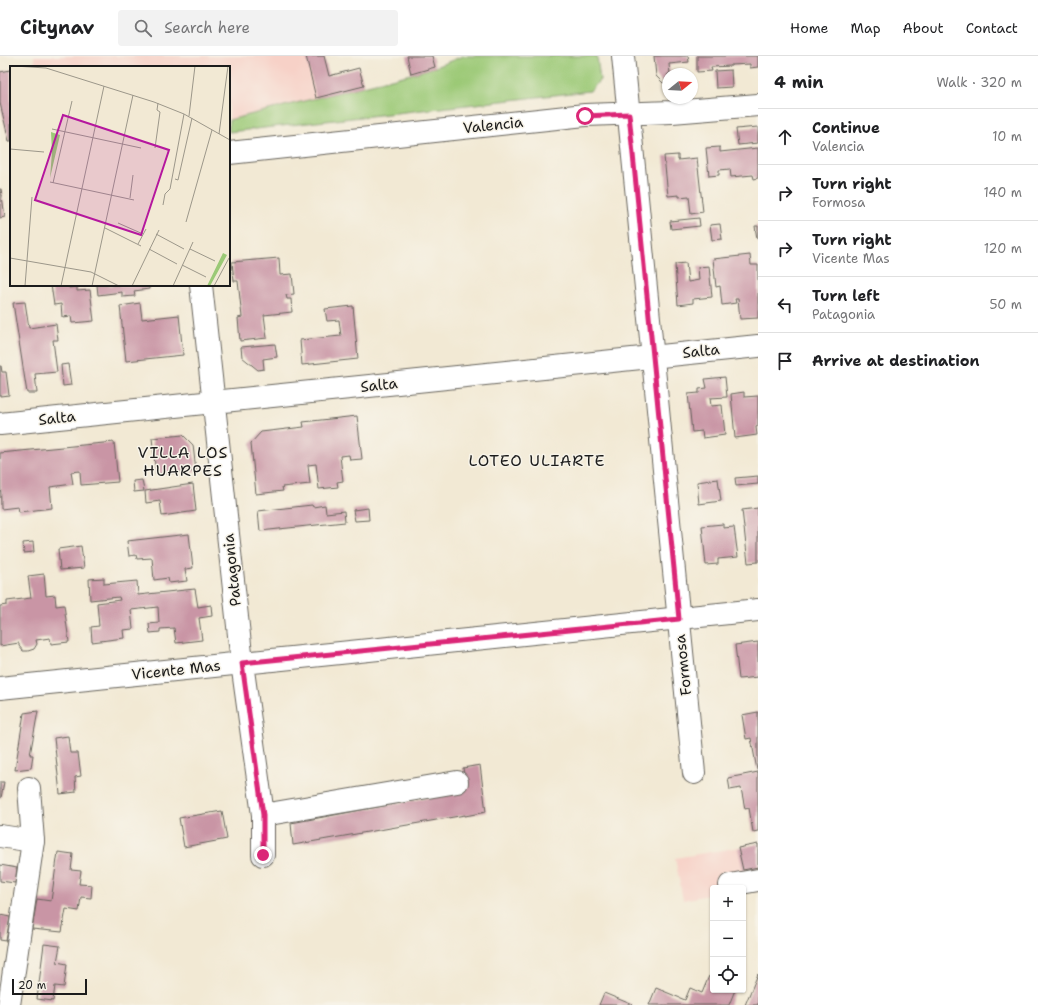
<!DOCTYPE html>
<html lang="en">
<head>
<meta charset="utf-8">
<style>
	body { margin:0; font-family:"Shantell Sans",sans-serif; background:#f2f2f2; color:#202124 }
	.controls { position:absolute; right:12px; bottom:12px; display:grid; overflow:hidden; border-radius:4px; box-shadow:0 1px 3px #0004 }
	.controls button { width:36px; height:36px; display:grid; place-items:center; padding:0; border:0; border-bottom:1px solid #e0e0e0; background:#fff; color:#202124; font:20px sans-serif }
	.compass { position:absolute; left:662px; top:12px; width:36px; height:36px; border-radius:50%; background:#fff; box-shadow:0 1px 3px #0004; rotate:72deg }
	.scale { position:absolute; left:12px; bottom:10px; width:75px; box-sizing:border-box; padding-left:4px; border:2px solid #1c1c1c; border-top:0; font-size:11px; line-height:14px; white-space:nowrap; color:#1c1c1c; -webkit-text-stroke:3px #f7f3e8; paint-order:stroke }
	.stop { position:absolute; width:12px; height:12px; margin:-9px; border:3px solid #db2777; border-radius:50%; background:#fff }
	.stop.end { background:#db2777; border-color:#fff; box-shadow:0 1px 4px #0008 }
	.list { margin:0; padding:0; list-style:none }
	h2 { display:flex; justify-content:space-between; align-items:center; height:52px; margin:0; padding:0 16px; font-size:17px }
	h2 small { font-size:13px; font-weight:400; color:#757577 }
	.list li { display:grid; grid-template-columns:26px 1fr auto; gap:12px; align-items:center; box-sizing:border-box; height:56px; padding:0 16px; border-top:1px solid #e0e0e0 }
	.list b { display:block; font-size:15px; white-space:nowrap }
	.list p { margin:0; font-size:13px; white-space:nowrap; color:#757577 }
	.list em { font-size:13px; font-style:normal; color:#757577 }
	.icon { flex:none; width:22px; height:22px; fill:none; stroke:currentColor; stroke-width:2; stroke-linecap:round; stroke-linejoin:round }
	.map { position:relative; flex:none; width:758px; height:949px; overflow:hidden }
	header { display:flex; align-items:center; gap:24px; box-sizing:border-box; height:56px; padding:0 20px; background:#fff; border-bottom:1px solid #e0e0e0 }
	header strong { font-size:19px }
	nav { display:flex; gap:22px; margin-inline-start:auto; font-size:14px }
	.search { width:280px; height:36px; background:#f2f2f2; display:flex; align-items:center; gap:10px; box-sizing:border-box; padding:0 14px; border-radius:4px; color:#757577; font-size:15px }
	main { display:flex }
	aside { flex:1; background:#fff }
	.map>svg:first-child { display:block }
	.built { fill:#f7d1c7 }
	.green { fill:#9bc976; stroke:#5c7249 }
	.building { fill:#c995a5 }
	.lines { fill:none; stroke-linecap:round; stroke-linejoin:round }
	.street-casing { stroke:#67645c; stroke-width:24 }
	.street { stroke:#fff; stroke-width:22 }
	.route { stroke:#db2777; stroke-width:5 }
	.labels { text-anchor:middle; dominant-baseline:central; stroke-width:3; stroke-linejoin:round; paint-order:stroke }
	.street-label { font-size:15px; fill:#1c1c1c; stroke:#f7f3e8 }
	.neighbourhood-label { font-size:16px; letter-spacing:1px; fill:#1c1c1c; stroke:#f7f3e8 }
	.inset-road { fill:none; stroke:#9c978a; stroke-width:1 }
	.view { fill:#b5179e; fill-opacity:0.15; stroke:#b5179e; stroke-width:2 }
	.inset-edge { fill:none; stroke:#1c1c1c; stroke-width:2 }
</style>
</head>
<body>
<header>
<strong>Citynav</strong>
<div class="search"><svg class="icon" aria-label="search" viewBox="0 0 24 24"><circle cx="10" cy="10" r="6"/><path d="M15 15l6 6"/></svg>Search here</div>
<nav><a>Home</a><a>Map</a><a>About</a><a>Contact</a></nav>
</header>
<main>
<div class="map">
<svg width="758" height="949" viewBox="0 0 758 949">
	<rect width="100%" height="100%" fill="#f7f3e8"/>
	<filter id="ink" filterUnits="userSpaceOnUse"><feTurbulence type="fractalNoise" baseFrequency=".025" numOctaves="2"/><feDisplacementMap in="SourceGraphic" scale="8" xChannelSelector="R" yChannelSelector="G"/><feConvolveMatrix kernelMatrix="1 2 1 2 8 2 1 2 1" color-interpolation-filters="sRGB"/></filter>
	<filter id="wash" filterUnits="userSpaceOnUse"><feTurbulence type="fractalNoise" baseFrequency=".012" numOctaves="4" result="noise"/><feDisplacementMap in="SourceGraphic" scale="16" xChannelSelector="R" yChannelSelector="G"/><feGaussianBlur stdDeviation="0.9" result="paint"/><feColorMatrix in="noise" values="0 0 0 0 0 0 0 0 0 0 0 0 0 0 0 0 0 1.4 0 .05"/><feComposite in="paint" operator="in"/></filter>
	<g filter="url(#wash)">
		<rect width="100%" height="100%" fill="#f2e9d4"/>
		<g class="built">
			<polygon points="34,0 306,0 316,42 229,64 229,11 35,11"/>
			<polygon points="758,788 758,830 743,832 713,832 713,838 683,844 675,802"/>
		</g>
		<polygon class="green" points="463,0 597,0 600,24 590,35 229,76 229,64 411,18 435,11"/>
		<g id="blocks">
			<g class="building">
				<polygon points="306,0 324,0 329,20 359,12 364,30 316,42"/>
				<polygon points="407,0 432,0 435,11 411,18"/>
				<polygon points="654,0 688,0 689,6 669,8 670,18 668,18 668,26 663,27 656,20"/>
				<polygon points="697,0 758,0 758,11 750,12 750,8 731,9 731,10 711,11 712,15 697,16"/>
				<polygon points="11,14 11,85 9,85 0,47 0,16"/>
				<polygon points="731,14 732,31 716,32 715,15"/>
				<polygon points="758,71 758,87 738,89 736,73"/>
				<polygon points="720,91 720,96 758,92 758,122 754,123 753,119 731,121 730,113 719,114 719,119 709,120 706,92"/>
				<polygon points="678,99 678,104 697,102 703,156 691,158 689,140 679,141 679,139 668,140 664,100"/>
				<polygon points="0,133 1,133 5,161 0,162"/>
				<polygon points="699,162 700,170 671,173 670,165"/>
				<polygon points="720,168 722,183 712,184 710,169"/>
				<polygon points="755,170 758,170 758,183 757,183"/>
				<polygon points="750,199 751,209 758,209 758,262 740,263 738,243 735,243 736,247 722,249 720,230 716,231 713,203"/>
				<polygon points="279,202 280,219 292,218 294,238 286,239 287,243 291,243 292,256 264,259 267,282 240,285 238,262 242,261 238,225 234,225 232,206"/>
				<polygon points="686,207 688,226 699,224 698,211 709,210 712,241 693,243 693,247 678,249 675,208"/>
				<polygon points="51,229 68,229 69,232 77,231 77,235 90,234 94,265 72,267 71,260 62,261 61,248 54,249"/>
				<polygon points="97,229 149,229 149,233 134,235 135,240 122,241 122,236 98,239"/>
				<polygon points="25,246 29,272 56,268 58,284 53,284 57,316 35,318 37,337 27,337 13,247"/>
				<polygon points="140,247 142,263 179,259 183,299 126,305 120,250"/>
				<polygon points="353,250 358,303 302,309 300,284 341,280 339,264 327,265 325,253"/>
				<polygon points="275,288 277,301 263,303 264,313 258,314 242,301 241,291"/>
				<polygon points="68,308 71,329 63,330 61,309"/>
				<polygon points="0,310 1,310 2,316 6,316 9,339 0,340"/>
				<polygon points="725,321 727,341 710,342 711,350 722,349 725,379 703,382 702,375 692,376 688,338 699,337 699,333 707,332 705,323"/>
				<polygon points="744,336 744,341 758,340 758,370 756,371 757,379 735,382 731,338"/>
				<polygon points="357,360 362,403 350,404 349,399 340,400 343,425 337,426 338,431 319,433 316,408 308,409 310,428 282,431 283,435 256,438 251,387 261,376 304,371 303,366"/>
				<polygon points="183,379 193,389 196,415 156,418 152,382"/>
				<polygon points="114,386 118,426 81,429 80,415 71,416 73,428 50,431 52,452 19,456 18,451 1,453 0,397"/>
				<polygon points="758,420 758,428 736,430 735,422"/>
				<polygon points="718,423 721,445 699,448 697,426"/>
				<polygon points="142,424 144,435 134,436 133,425"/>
				<polygon points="193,428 196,455 162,460 160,445 146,447 145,435"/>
				<polygon points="312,449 313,451 325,449 326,457 344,455 345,466 260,475 258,455"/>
				<polygon points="368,452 369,464 355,465 353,454"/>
				<polygon points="758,452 758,506 748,507 742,454"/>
				<polygon points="723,468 723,472 734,471 738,501 718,503 718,508 706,509 702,470"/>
				<polygon points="189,478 193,512 185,513 187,525 169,527 168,522 154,524 152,502 137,503 136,499 129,500 127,485"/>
				<polygon points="33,486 34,496 24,497 23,487"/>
				<polygon points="81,490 84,512 60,514 58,493"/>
				<polygon points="44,518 46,540 55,539 56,550 64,549 69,586 51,588 50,582 36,584 37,588 34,593 28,595 23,595 19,590 19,587 0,590 0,550 7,549 7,545 31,542 28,520"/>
				<polygon points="104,522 104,528 137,525 138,539 195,533 198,551 211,549 212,560 199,562 202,584 176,587 174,572 160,573 160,576 150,577 149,568 159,567 158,551 131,554 133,573 123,574 124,582 92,586 91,571 99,570 97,547 120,544 119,541 90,544 89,523"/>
				<polygon points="758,586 758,621 739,623 735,589"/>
				<polygon points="38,655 30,699 33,699 31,712 15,714 24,657"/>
				<polygon points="758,656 758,714 757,714 751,682 746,683 742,659"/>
				<polygon points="68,680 70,697 78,697 81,720 75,721 76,736 60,738 54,682"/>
				<polygon points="480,709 486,756 465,760 465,759 293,789 291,767 464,735 463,731 466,730 463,712"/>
				<polygon points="758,716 758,775 753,776 749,752 745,753 741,732 730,734 728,722"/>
				<polygon points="0,726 4,726 1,742 0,742"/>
				<polygon points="222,755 227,783 184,791 179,762"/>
				<polygon points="758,788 758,811 743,814 738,792"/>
				<polygon points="58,796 73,798 71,814 81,815 79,828 92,829 91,842 81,841 79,855 66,853 62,876 32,873 37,843 51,845"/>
				<polygon points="0,809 17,812 15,827 0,825"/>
				<polygon points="0,859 10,861 6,885 0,884"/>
				<polygon points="44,888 60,890 57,906 67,908 64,931 55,930 53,945 37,943"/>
				<polygon points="758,918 758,949 745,949"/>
				<polygon points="709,920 713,922 713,934 735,934 729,949 649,949 656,932 685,944 690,932 702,937"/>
				<polygon points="604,937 633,949 599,949"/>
			</g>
		</g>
	</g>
	<g filter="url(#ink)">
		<use href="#blocks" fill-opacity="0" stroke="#67645c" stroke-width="1"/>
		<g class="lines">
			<g class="street-casing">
				<g id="street">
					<polyline points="623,0 694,717"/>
					<polyline points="229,97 585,59 672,56 758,49"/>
					<polyline points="201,229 242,607 263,759 263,799"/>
					<polyline points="0,368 758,290"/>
					<polyline points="0,632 758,554"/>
					<polyline points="263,759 457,726"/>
					<polyline points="0,780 33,785"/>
					<polyline points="730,829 758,824"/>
					<polyline points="9,949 33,785 29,732"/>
				</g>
			</g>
			<use href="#street" class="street"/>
		</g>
	</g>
	<g class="lines" filter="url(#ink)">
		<polyline class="route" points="263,799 263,759 242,607 679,563 629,58 585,60"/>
	</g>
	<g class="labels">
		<g class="street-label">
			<text transform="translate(493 69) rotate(-6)">Valencia</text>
			<text transform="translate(701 295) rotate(-6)">Salta</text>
			<text transform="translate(379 329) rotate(-6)">Salta</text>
			<text transform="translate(57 362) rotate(-6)">Salta</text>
			<text transform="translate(232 514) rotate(-96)">Patagonia</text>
			<text transform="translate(683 609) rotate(-96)">Formosa</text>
			<text transform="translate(176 614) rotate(-6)">Vicente Mas</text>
		</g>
		<g class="neighbourhood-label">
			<text x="183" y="396">VILLA LOS<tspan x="183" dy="18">HUARPES</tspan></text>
			<text x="537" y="404">LOTEO ULIARTE</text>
		</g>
	</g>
	<g transform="translate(10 10)">
		<rect width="220" height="220" fill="#f2e9d4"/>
		<path d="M41,66l9,3 -10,43 2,-26zM213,187l4,2 -17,31h-3z" fill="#9bc976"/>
		<path class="inset-road" d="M4,0l32,2 108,34 30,12 46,26M179,50l6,-50M42,63l89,19M209,68l9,-68M145,82l5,-36 -3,-2 1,-7M0,83l34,3M165,113l3,1 14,-62M40,116l84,18M43,117l19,-82M120,132l3,-23M153,139l2,-11 5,-5 14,-75M176,156l26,-92M108,157l25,11M95,162l36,18M146,168l28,15M128,178l8,-15M139,183l28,15M180,183l25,12M0,192l81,14 28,14M172,199l24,12M15,220l7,-89M51,220l43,-200M82,220l41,-191M122,220l27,-56M163,220l20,-44M204,220l15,-28"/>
		<path class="view" d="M53,49l106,35 -28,85 -106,-35z"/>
		<rect width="220" height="220" class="inset-edge"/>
	</g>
</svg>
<div class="controls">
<button>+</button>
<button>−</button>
<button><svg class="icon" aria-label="locate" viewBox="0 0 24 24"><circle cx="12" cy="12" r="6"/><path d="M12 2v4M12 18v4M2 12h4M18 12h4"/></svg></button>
</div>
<svg class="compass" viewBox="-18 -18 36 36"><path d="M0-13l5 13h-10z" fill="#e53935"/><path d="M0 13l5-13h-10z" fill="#757577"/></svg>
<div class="scale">20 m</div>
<div class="stop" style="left:585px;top:60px"></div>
<div class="stop end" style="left:263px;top:799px"></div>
</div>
<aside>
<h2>4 min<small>Walk · 320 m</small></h2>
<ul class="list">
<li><svg class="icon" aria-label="ahead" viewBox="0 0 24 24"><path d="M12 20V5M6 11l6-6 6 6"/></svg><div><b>Continue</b><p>Valencia</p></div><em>10 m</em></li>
<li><svg class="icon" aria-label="right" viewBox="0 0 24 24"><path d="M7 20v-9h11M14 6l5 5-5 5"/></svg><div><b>Turn right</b><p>Formosa</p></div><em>140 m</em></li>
<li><svg class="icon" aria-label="right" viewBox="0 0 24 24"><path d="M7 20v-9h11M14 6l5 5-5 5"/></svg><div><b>Turn right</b><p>Vicente Mas</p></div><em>120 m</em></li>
<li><svg class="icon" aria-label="left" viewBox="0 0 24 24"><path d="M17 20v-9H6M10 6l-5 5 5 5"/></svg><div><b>Turn left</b><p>Patagonia</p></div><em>50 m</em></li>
<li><svg class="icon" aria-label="arrive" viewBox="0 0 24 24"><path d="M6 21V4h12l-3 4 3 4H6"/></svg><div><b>Arrive at destination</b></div></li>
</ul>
</aside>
</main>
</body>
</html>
